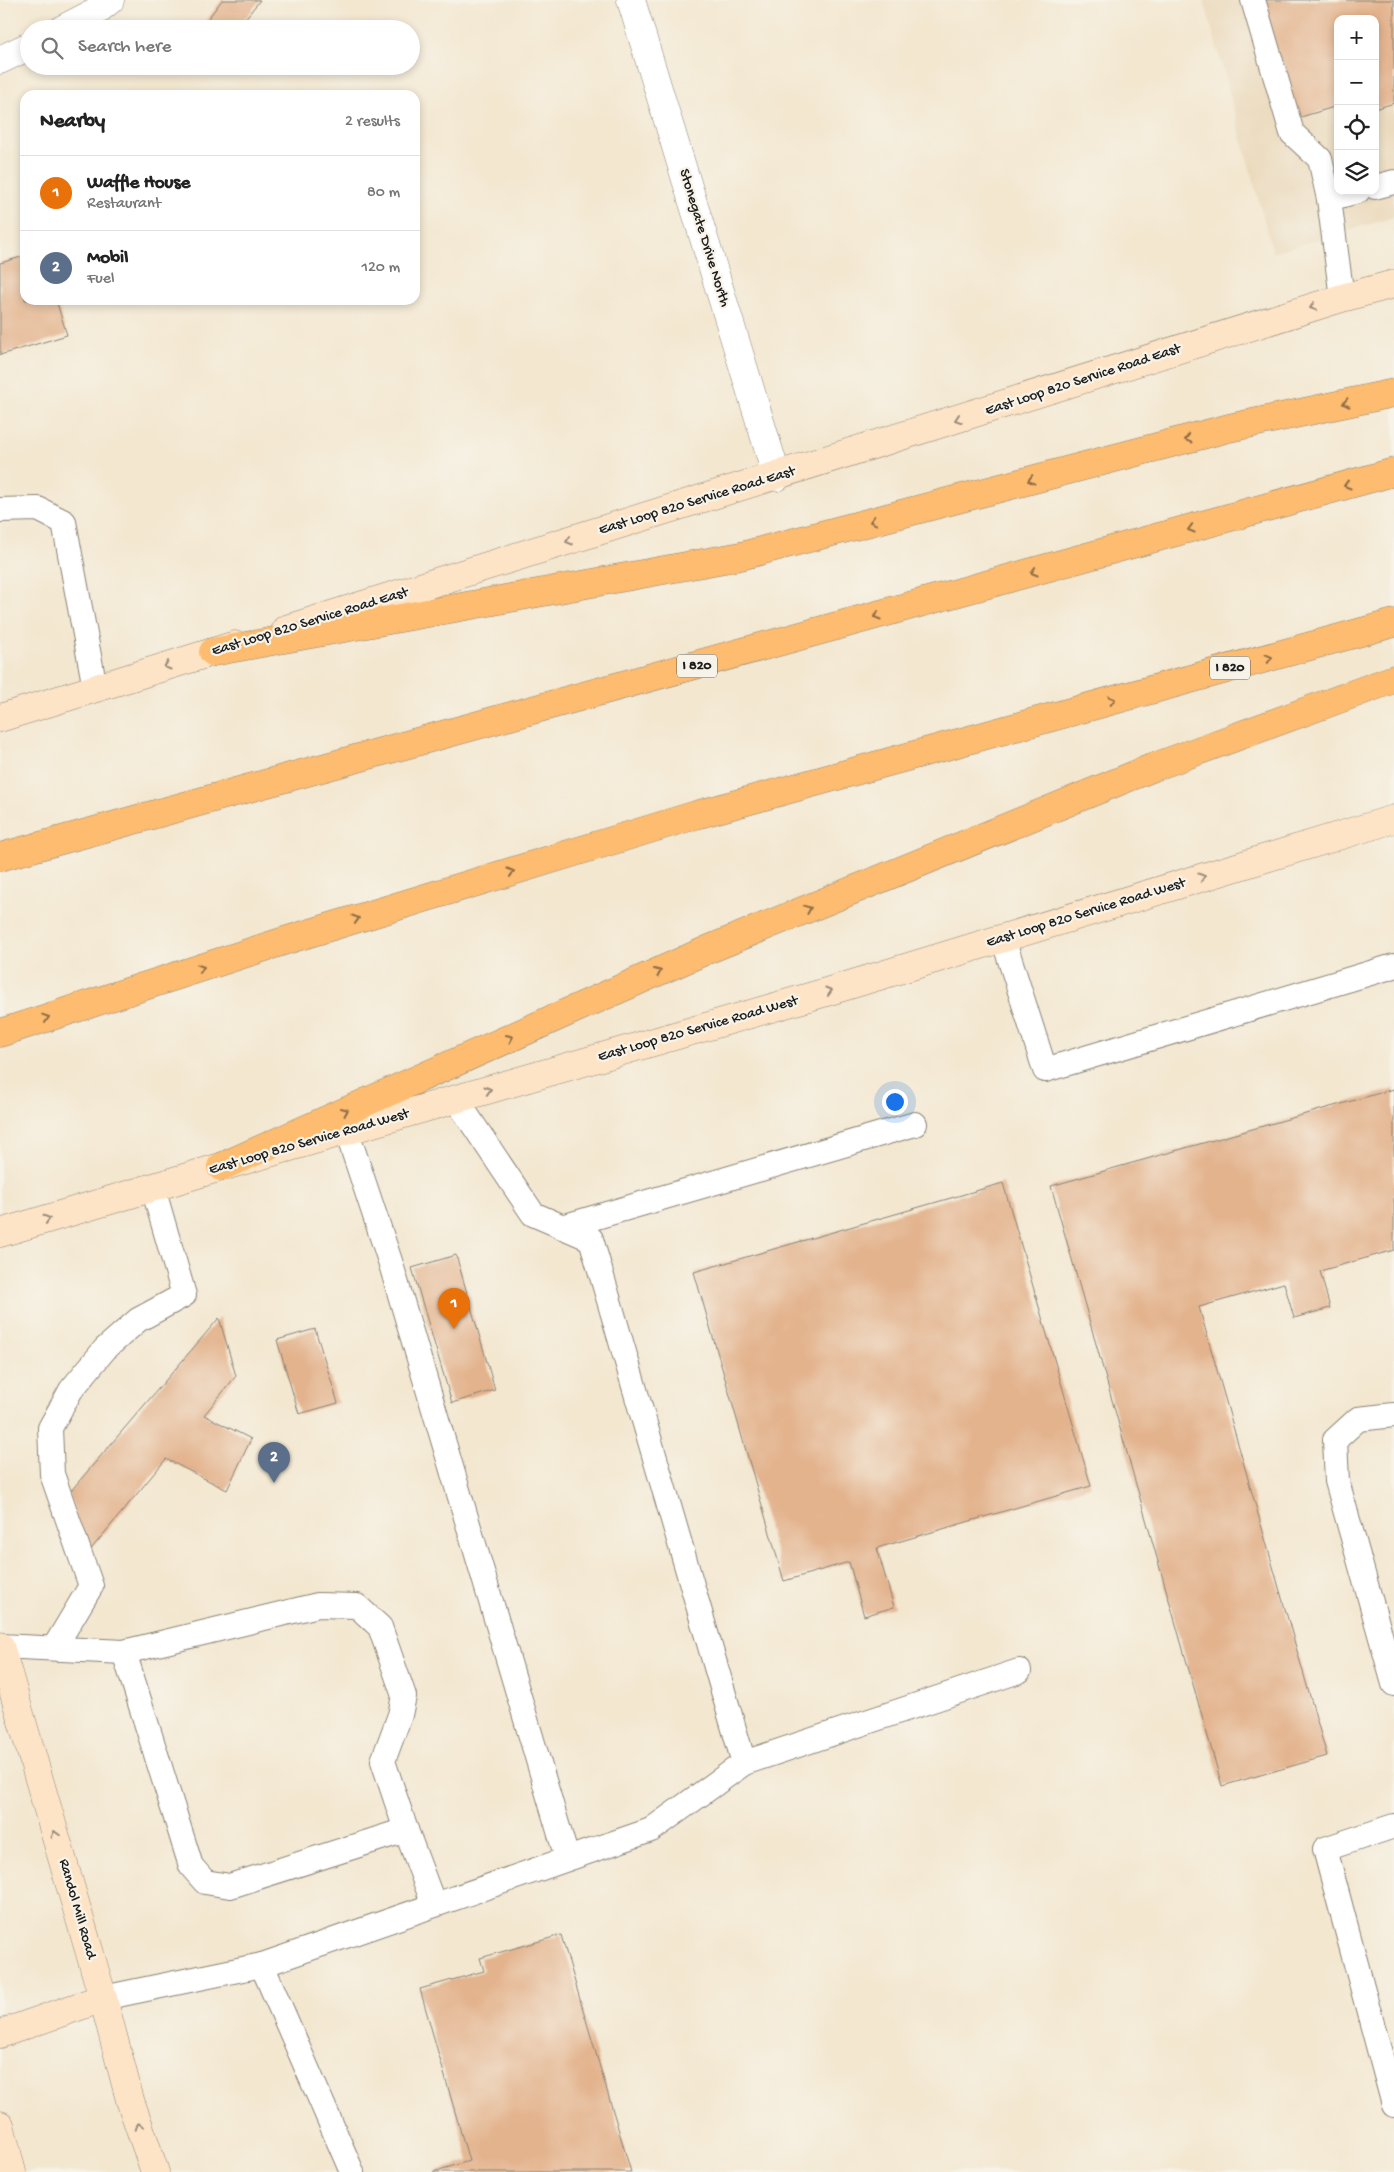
<!DOCTYPE html>
<html lang="en">
<head>
<meta charset="utf-8">
<style>
	body { margin:0; font-family:"Gochi Hand",sans-serif; background:#f2f2f2; color:#222 }
	.controls { position:absolute; right:15px; top:15px; display:grid; overflow:hidden; border-radius:10px; box-shadow:0 2px 8px #0003 }
	.controls button { width:45px; height:45px; display:grid; place-items:center; padding:0; border:0; border-bottom:1px solid #e0e0e0; background:#fff; color:#222; font:25px sans-serif }
	.you { position:absolute; left:894px; top:1101px; width:18px; height:18px; margin:-12px; border:4px solid #fff; border-radius:50%; background:#1a73e8; box-shadow:0 0 0 8px #1a73e833 }
	.badge { display:grid; place-items:center; width:32px; height:32px; border-radius:50%; background:#c8321e; color:#fff; font-size:16px; font-weight:700 }
	.pin { position:absolute; translate:-50% -41px; filter:drop-shadow(0 1px 2px #0008) }
	.pin::after { content:''; position:absolute; top:26px; width:18px; height:15px; background:inherit; clip-path:polygon(0 0,100% 0,50% 100%) }
	.list { margin:0; padding:0; list-style:none }
	h2 { display:flex; justify-content:space-between; align-items:center; height:65px; margin:0; padding:0 20px; font-size:21px }
	h2 small { font-size:16px; font-weight:400; color:#767676 }
	.list li { display:grid; grid-template-columns:32px 1fr auto; gap:15px; align-items:center; box-sizing:border-box; height:75px; padding:0 20px; border-top:1px solid #e0e0e0 }
	.list b { display:block; font-size:19px; white-space:nowrap }
	.list p { margin:0; font-size:16px; white-space:nowrap; color:#767676 }
	.list em { font-size:16px; font-style:normal; color:#767676 }
	.icon { flex:none; width:28px; height:28px; fill:none; stroke:currentColor; stroke-width:2; stroke-linecap:round; stroke-linejoin:round }
	.map { position:relative; flex:none; width:1394px; height:2172px; overflow:hidden }
	.search { position:absolute; background:#fff; box-shadow:0 2px 8px #0003; left:20px; top:20px; width:400px; height:55px; display:flex; align-items:center; gap:12px; box-sizing:border-box; padding:0 18px; border-radius:28px; color:#767676; font-size:19px }
	.panel { position:absolute; background:#fff; box-shadow:0 2px 8px #0003; left:20px; top:90px; width:400px; height:215px; border-radius:15px }
	.map>svg:first-child { display:block }
	.built { fill:#ead8ba; fill-rule:evenodd }
	.building { fill:#e3b38d }
	.lines { fill:none; stroke-linecap:round; stroke-linejoin:round }
	.service-casing { stroke:#888276; stroke-width:26 }
	.minor-casing { stroke:#888276; stroke-width:29 }
	.secondary-casing { stroke:#888276; stroke-width:29 }
	.motorway-casing { stroke:#888276; stroke-width:29 }
	.service { stroke:#fff; stroke-width:24 }
	.minor { stroke:#fff; stroke-width:28 }
	.secondary { stroke:#fee4c6; stroke-width:28 }
	.motorway { stroke:#fdbc70; stroke-width:28 }
	.oneway { stroke:#988a7a }
	.oneway2 { stroke:#8c6c46 }
	.labels { text-anchor:middle; dominant-baseline:central; stroke-width:4.5; stroke-linejoin:round; paint-order:stroke }
	.shield { fill:#f7f3e8; stroke:#5e5c59; stroke-width:1 }
	.shield-label { font-size:14px; font-weight:bold; fill:#1c1c1c }
	.street-label { font-size:15px; fill:#1c1c1c; stroke:#f7f3e8 }
</style>
</head>
<body>
<div class="map">
<svg width="1394" height="2172" viewBox="0 0 1394 2172">
	<rect width="100%" height="100%" fill="#f7f3e8"/>
	<filter id="ink" filterUnits="userSpaceOnUse"><feTurbulence type="fractalNoise" baseFrequency=".02" numOctaves="2"/><feDisplacementMap in="SourceGraphic" scale="10" xChannelSelector="R" yChannelSelector="G"/><feConvolveMatrix kernelMatrix="1 2 1 2 8 2 1 2 1" color-interpolation-filters="sRGB"/></filter>
	<filter id="wash" filterUnits="userSpaceOnUse"><feTurbulence type="fractalNoise" baseFrequency=".0096" numOctaves="4" result="noise"/><feDisplacementMap in="SourceGraphic" scale="20" xChannelSelector="R" yChannelSelector="G"/><feGaussianBlur stdDeviation="1.12" result="paint"/><feColorMatrix in="noise" values="0 0 0 0 0 0 0 0 0 0 0 0 0 0 0 0 0 1.4 0 .05"/><feComposite in="paint" operator="in"/></filter>
	<g filter="url(#wash)">
		<rect width="100%" height="100%" fill="#f3e7d0"/>
		<path class="built" d="M1204,0h190v217l-121,36zM1338,19h37v172h-37z"/>
		<g id="blocks">
			<g class="building">
				<polygon points="222,0 260,0 237,29 200,29"/>
				<polygon points="1256,0 1394,0 1394,103 1375,109 1375,19 1338,19 1338,117 1334,107 1291,120"/>
				<polygon points="25,256 25,300 56,300 67,335 0,355 0,263"/>
				<polygon points="1394,1089 1394,1250 1320,1271 1330,1308 1294,1318 1284,1283 1199,1307 1327,1756 1222,1786 1051,1186"/>
				<polygon points="1003,1183 1091,1486 877,1548 894,1607 864,1616 849,1562 784,1581 694,1272"/>
				<polygon points="456,1255 495,1390 452,1403 412,1268"/>
				<polygon points="219,1318 236,1376 204,1415 251,1439 227,1490 166,1459 87,1554 69,1493"/>
				<polygon points="315,1329 338,1403 299,1414 277,1340"/>
				<polygon points="561,1935 631,2172 433,2172 469,2161 420,1989 484,1971 480,1958"/>
			</g>
		</g>
	</g>
	<g filter="url(#ink)">
		<use href="#blocks" fill-opacity="0" stroke="#888276" stroke-width="1"/>
		<g class="lines">
			<g class="service-casing">
				<g id="service">
					<polyline points="1253,0 1292,133 1320,159 1329,199 1342,298"/>
					<polyline points="1375,187 1394,182"/>
					<polyline points="1329,199 1358,191"/>
					<polyline points="0,510 38,509 64,522 95,688"/>
					<polyline points="1003,938 1045,1070 1394,966"/>
					<polyline points="456,1099 533,1214 591,1239 744,1763 1019,1671"/>
					<polyline points="347,1132 390,1261 567,1858"/>
					<polyline points="562,1227 915,1124"/>
					<polyline points="1394,1415 1358,1419 1335,1440 1337,1481 1394,1684"/>
					<polyline points="0,1646 124,1652 318,1605 357,1606 380,1627 404,1696 400,1715 383,1761 406,1830 434,1905"/>
					<polyline points="54,1648 91,1586 52,1474 50,1428 71,1390 105,1349 138,1320 184,1295 153,1188"/>
					<polyline points="124,1652 191,1866 205,1882 230,1886 406,1830"/>
					<polyline points="1394,1826 1325,1849 1394,2105"/>
					<polyline points="262,1965 352,2172"/>
					<polyline points="103,1998 262,1965 651,1830 744,1763"/>
				</g>
			</g>
			<g class="minor-casing">
				<g id="minor">
					<polyline points="631,0 777,477"/>
					<polyline points="63,29 94,13 110,0"/>
					<polyline points="0,60 29,46"/>
				</g>
			</g>
			<g class="secondary-casing">
				<g id="secondary">
					<polyline points="286,629 1342,298 1394,284"/>
					<polyline points="0,718 235,645"/>
					<polyline points="0,1233 221,1167 823,993 1394,819"/>
					<polyline points="0,1646 103,1998 130,2100 155,2172"/>
					<polyline points="0,2034 103,1998"/>
					<polyline points="0,2125 12,2172"/>
				</g>
			</g>
			<g class="motorway-casing">
				<g id="motorway">
					<polyline points="213,652 741,556 1229,428 1394,393"/>
					<polyline points="0,857 1394,472"/>
					<polyline points="0,1033 284,941 696,815 1394,623"/>
					<polyline points="221,1167 707,950 1154,767 1394,679"/>
				</g>
			</g>
			<use href="#service" class="service"/>
			<use href="#minor" class="minor"/>
			<use href="#secondary" class="secondary"/>
			<use href="#motorway" class="motorway"/>
		</g>
		<defs><path id="oneway-chevron" d="M-2-3.5L2.5 0L-2 3.5" fill="none" stroke-width="1.6" stroke-linecap="round" stroke-linejoin="round" transform="scale(1.25)"/></defs>
		<g class="oneway">
			<use href="#oneway-chevron" transform="translate(1313 307) rotate(162)"/>
			<use href="#oneway-chevron" transform="translate(958 419) rotate(162)"/>
			<use href="#oneway-chevron" transform="translate(569 541) rotate(163)"/>
			<use href="#oneway-chevron" transform="translate(167 666) rotate(163)"/>
			<use href="#oneway-chevron" transform="translate(1202 877) rotate(-17)"/>
			<use href="#oneway-chevron" transform="translate(829 991) rotate(-17)"/>
			<use href="#oneway-chevron" transform="translate(488 1090) rotate(-16)"/>
			<use href="#oneway-chevron" transform="translate(47 1219) rotate(-17)"/>
			<use href="#oneway-chevron" transform="translate(55 1834) rotate(-106)"/>
			<use href="#oneway-chevron" transform="translate(139 2126) rotate(-109)"/>
		</g>
		<g class="oneway2">
			<use href="#oneway-chevron" transform="translate(1346 403) rotate(168)"/>
			<use href="#oneway-chevron" transform="translate(1188 439) rotate(165)"/>
			<use href="#oneway-chevron" transform="translate(1031 480) rotate(165)"/>
			<use href="#oneway-chevron" transform="translate(1347 485) rotate(164)"/>
			<use href="#oneway-chevron" transform="translate(873 521) rotate(165)"/>
			<use href="#oneway-chevron" transform="translate(1191 529) rotate(164)"/>
			<use href="#oneway-chevron" transform="translate(1034 572) rotate(164)"/>
			<use href="#oneway-chevron" transform="translate(877 616) rotate(164)"/>
			<use href="#oneway-chevron" transform="translate(1269 658) rotate(-15)"/>
			<use href="#oneway-chevron" transform="translate(1112 700) rotate(-15)"/>
			<use href="#oneway-chevron" transform="translate(511 872) rotate(-17)"/>
			<use href="#oneway-chevron" transform="translate(808 909) rotate(-22)"/>
			<use href="#oneway-chevron" transform="translate(356 919) rotate(-17)"/>
			<use href="#oneway-chevron" transform="translate(201 968) rotate(-18)"/>
			<use href="#oneway-chevron" transform="translate(658 972) rotate(-24)"/>
			<use href="#oneway-chevron" transform="translate(46 1018) rotate(-18)"/>
			<use href="#oneway-chevron" transform="translate(510 1038) rotate(-24)"/>
			<use href="#oneway-chevron" transform="translate(345 1111) rotate(-24)"/>
		</g>
	</g>
	<g class="labels">
		<g class="shield">
			<rect x="677" y="654.5" width="40" height="23" rx="4"/>
			<rect x="1210" y="656.5" width="40" height="23" rx="4"/>
		</g>
		<g class="shield-label">
			<text x="697" y="666">I 820</text>
			<text x="1230" y="668">I 820</text>
		</g>
		<g class="street-label">
			<text transform="translate(704 238) rotate(73)">Stonegate Drive North</text>
			<text transform="translate(1083 380) rotate(-18)">East Loop 820 Service Road East</text>
			<text transform="translate(697 501) rotate(-17)">East Loop 820 Service Road East</text>
			<text transform="translate(310 622) rotate(-17)">East Loop 820 Service Road East</text>
			<text transform="translate(1086 913) rotate(-17)">East Loop 820 Service Road West</text>
			<text transform="translate(698 1029) rotate(-16)">East Loop 820 Service Road West</text>
			<text transform="translate(309 1142) rotate(-16)">East Loop 820 Service Road West</text>
			<text transform="translate(77 1909) rotate(74)">Randol Mill Road</text>
		</g>
	</g>
</svg>
<div class="controls">
<button>+</button>
<button>−</button>
<button><svg class="icon" aria-label="locate" viewBox="0 0 24 24"><circle cx="12" cy="12" r="6"/><path d="M12 2v4M12 18v4M2 12h4M18 12h4"/></svg></button>
<button><svg class="icon" aria-label="layers" viewBox="0 0 24 24"><path d="M12 4l9 5-9 5-9-5zM3 14l9 5 9-5"/></svg></button>
</div>
<div class="you"></div>
<div class="pin badge" style="left:454px;top:1329px;background:#e8710a">1</div>
<div class="pin badge" style="left:274px;top:1483px;background:#5c6f8a">2</div>
<div class="search"><svg class="icon" aria-label="search" viewBox="0 0 24 24"><circle cx="10" cy="10" r="6"/><path d="M15 15l6 6"/></svg>Search here</div>
<section class="panel">
<h2>Nearby<small>2 results</small></h2>
<ul class="list">
<li><span class="badge" style="background:#e8710a">1</span><div><b>Waffle House</b><p>Restaurant</p></div><em>80 m</em></li>
<li><span class="badge" style="background:#5c6f8a">2</span><div><b>Mobil</b><p>Fuel</p></div><em>120 m</em></li>
</ul>
</section>
</div>
</body>
</html>
